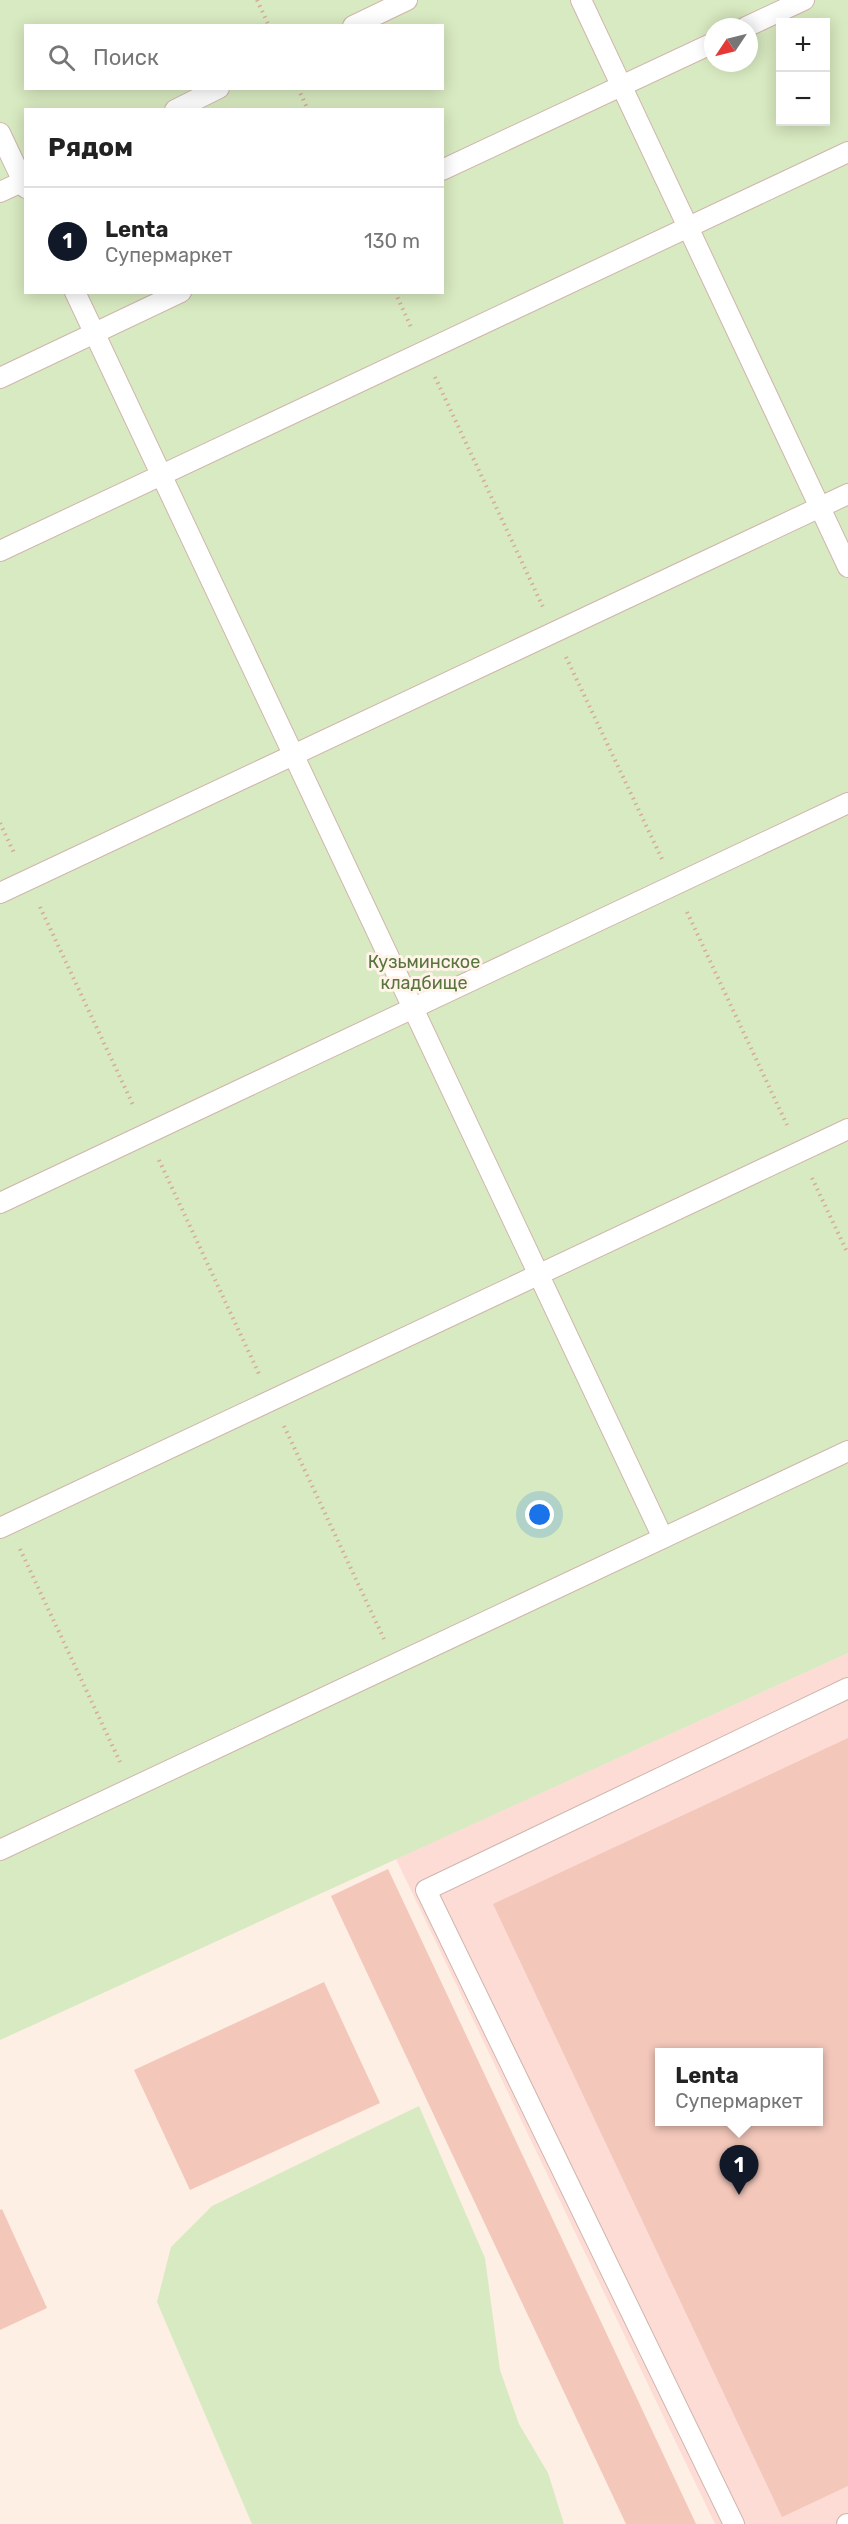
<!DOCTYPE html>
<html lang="ru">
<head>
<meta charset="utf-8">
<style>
	body { margin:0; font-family:Rubik,sans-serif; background:#f2f2f2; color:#222 }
	.controls { position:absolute; right:18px; top:18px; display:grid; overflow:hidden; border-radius:0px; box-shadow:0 3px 15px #0003 }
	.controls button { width:54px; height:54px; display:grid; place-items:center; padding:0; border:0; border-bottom:2px solid #e0e0e0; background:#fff; color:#222; font:30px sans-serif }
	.compass { position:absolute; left:704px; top:18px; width:54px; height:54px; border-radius:50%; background:#fff; box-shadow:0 3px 15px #0003; rotate:235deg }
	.you { position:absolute; left:540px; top:1515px; width:21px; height:21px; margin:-15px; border:4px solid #fff; border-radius:50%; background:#1a73e8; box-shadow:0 0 0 9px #1a73e833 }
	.badge { display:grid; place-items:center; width:39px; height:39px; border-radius:50%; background:#111827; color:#fff; font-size:20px; font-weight:700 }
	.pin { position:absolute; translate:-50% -50px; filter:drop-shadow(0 2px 3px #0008) }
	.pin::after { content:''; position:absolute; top:32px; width:21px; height:18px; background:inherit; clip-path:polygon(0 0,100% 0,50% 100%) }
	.popup { position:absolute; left:655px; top:2048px; width:168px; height:78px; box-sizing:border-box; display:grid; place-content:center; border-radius:0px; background:#fff; filter:drop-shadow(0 2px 4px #0005); font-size:20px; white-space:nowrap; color:#767676 }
	.popup b { font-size:22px; color:#222 }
	.popup::after { content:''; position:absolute; left:50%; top:100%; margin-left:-12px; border:12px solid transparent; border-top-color:#fff }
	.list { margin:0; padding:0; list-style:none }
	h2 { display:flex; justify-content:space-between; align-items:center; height:78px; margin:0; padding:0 24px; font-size:26px }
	h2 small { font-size:20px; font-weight:400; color:#767676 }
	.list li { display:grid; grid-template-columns:39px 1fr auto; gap:18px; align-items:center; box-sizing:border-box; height:108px; padding:0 24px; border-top:2px solid #e0e0e0 }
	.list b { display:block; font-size:22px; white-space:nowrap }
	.list p { margin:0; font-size:20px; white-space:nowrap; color:#767676 }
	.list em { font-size:20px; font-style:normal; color:#767676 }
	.icon { flex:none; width:33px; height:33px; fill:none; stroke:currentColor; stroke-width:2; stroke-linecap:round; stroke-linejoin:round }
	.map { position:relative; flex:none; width:848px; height:2524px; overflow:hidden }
	.search { position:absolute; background:#fff; box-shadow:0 3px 15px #0003; left:24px; top:24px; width:420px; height:66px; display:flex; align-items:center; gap:15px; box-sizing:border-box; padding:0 21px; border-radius:0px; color:#767676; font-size:22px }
	.panel { position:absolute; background:#fff; box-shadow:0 3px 15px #0003; left:24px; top:108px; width:420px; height:186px; border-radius:0px }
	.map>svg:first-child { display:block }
	.commercial { fill:#fddcd6; fill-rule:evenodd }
	.green { fill:#d8eac1; fill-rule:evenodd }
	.building { fill:#f3c7ba; fill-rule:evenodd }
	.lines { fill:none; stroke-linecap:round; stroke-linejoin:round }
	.lane-casing { stroke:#d0b6ac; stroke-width:22 }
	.path { stroke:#d7aa9d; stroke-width:4; stroke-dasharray:1.5 4.5; stroke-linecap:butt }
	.lane { stroke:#fff; stroke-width:20 }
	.labels { text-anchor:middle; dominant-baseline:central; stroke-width:6; stroke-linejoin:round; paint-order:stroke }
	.park-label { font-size:18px; fill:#57753d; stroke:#fff3ea }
</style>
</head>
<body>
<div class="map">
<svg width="848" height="2524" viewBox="0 0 848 2524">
	<rect width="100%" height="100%" fill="#fdefe3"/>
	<path class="commercial" d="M848,1653v871h-133l-319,-665zM660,2052h159v70h-159z"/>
	<g class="green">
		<path d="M0,0h848v1653l-848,387zM780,22h46v100h-46zM26,26h416v62h-416zM713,27h36v36h-36zM26,110h416v182h-416z"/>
		<polygon points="419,2106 485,2258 500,2370 519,2424 548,2473 564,2524 252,2524 157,2302 171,2247 212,2206"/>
	</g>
	<g class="building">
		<path d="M848,1738v748l-66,31 -289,-613zM660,2052h159v70h-159z"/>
		<polygon points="388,1869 681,2492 696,2524 626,2524 368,1975 331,1896"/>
		<polygon points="324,1982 380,2103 190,2190 134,2070"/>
		<polygon points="2,2209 47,2308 0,2330 0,2210"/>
	</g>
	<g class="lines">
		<g class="lane-casing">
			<g id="lane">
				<polyline points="581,0 848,567"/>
				<polyline points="353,26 407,0"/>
				<polyline points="746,27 804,0"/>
				<polyline points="175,110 219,88"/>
				<polyline points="0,133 26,188"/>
				<polyline points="442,170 713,43"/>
				<polyline points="0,192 26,180"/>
				<polyline points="75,292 663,1538"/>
				<polyline points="0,378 181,292"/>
				<polyline points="0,551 848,152"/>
				<polyline points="0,893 848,494"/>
				<polyline points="0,1203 848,803"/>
				<polyline points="0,1528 848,1129"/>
				<polyline points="0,1850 848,1451"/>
				<polyline points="734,2524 426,1890 848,1688"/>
				<polyline points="847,2524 848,2524"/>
			</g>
		</g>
		<g class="path">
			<polyline points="257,0 269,26"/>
			<polyline points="298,88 308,110"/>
			<polyline points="395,292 411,327"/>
			<polyline points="435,377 543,607"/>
			<polyline points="566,657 662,859"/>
			<polyline points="0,823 15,855"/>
			<polyline points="40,907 134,1107"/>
			<polyline points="687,912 787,1125"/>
			<polyline points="159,1160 260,1376"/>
			<polyline points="812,1178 848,1254"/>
			<polyline points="284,1426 384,1639"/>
			<polyline points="20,1549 120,1762"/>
		</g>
		<use href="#lane" class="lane"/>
	</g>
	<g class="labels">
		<g class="park-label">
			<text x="424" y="962">Кузьминское<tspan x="424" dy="21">кладбище</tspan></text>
		</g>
	</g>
</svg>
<div class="controls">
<button>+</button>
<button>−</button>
</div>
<svg class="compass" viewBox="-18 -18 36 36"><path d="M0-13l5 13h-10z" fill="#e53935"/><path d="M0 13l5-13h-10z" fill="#767676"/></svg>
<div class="you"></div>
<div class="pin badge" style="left:739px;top:2195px">1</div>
<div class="popup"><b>Lenta</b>Супермаркет</div>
<div class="search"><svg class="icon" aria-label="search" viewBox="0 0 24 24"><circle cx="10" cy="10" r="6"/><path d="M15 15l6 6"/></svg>Поиск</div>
<section class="panel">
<h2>Рядом<small></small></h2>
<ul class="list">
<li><span class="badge">1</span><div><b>Lenta</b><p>Супермаркет</p></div><em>130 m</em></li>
</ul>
</section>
</div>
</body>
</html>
